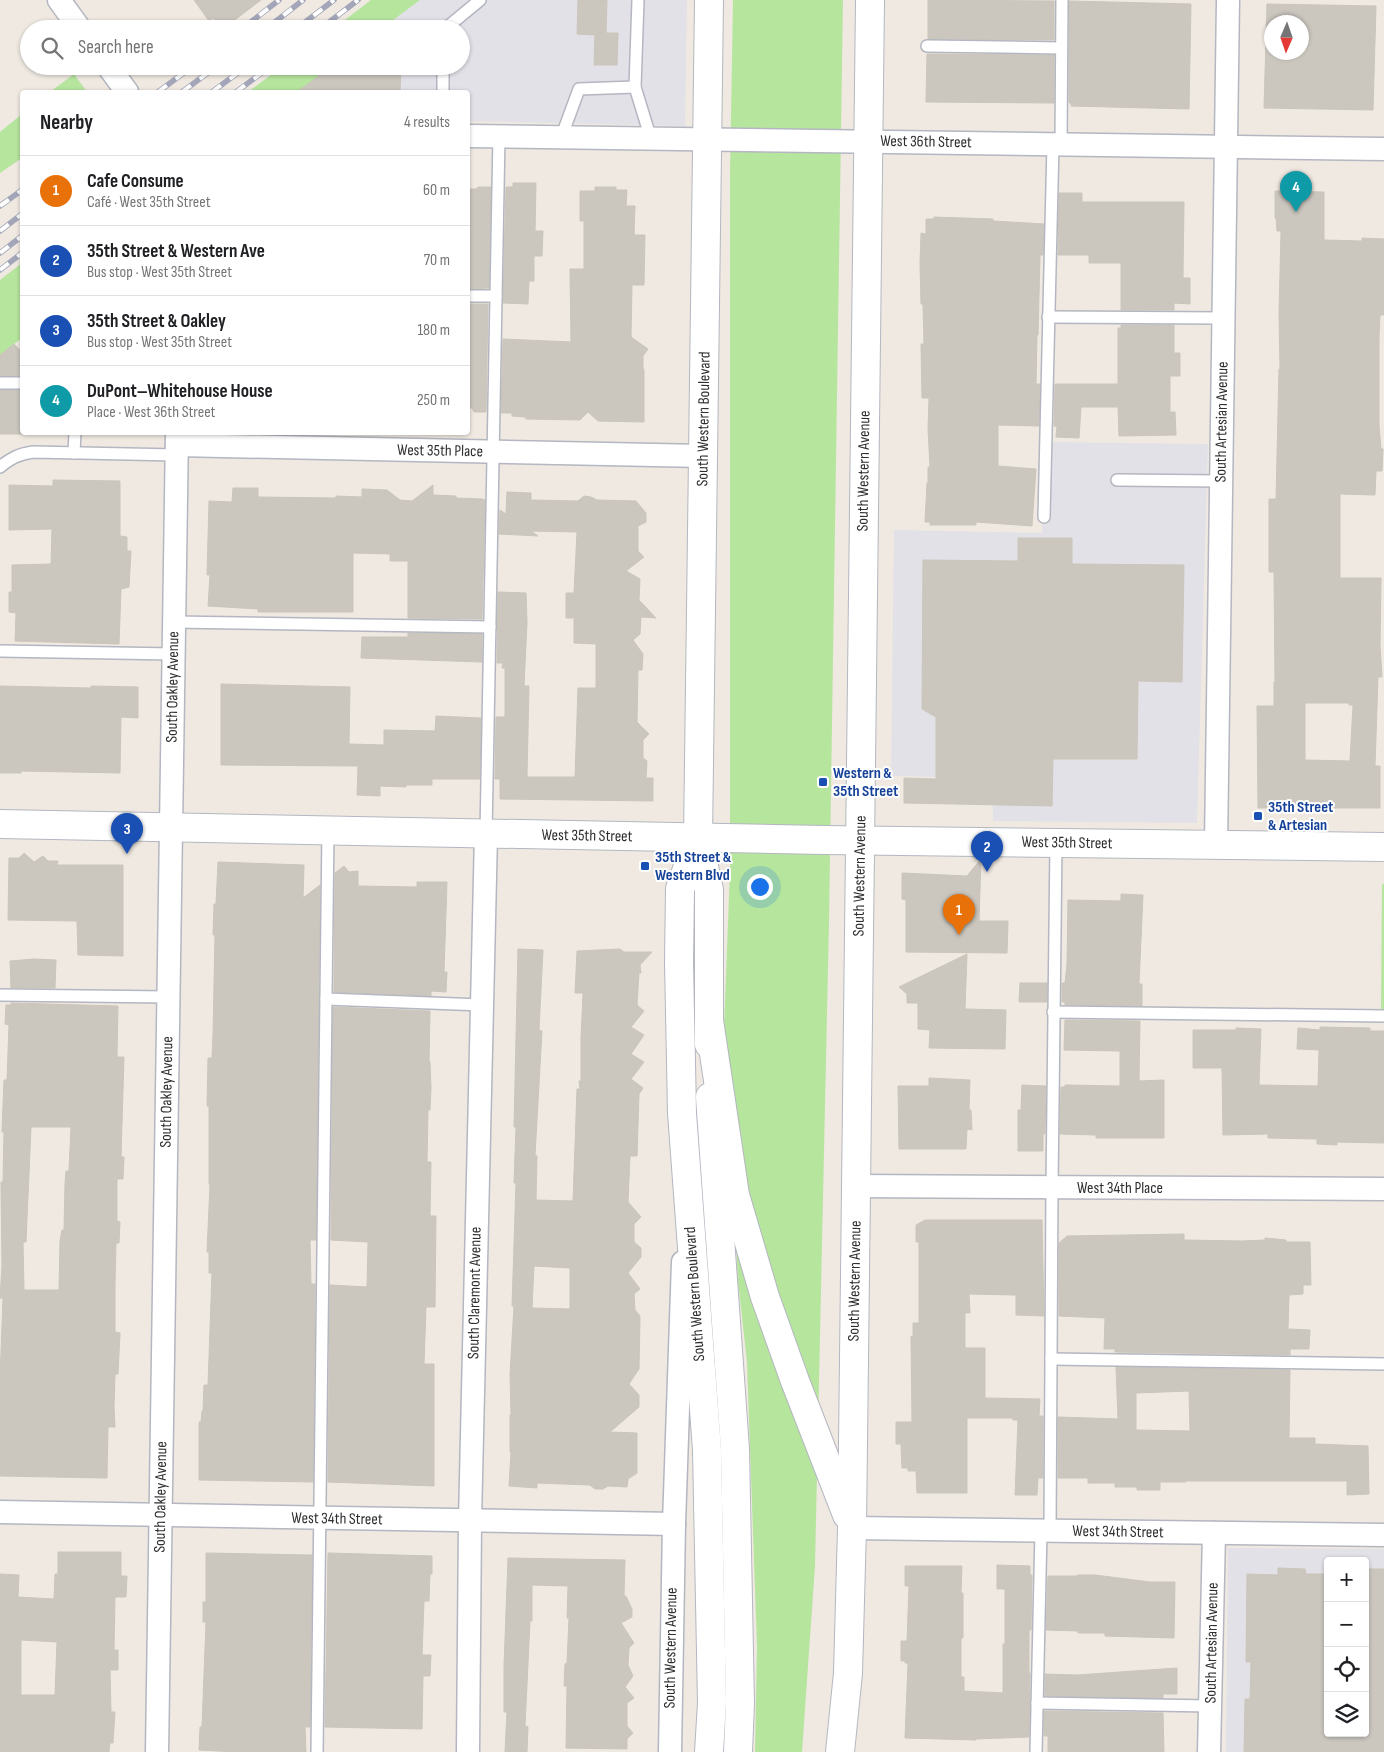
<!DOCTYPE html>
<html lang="en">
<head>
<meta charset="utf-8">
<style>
	body { margin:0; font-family:"Sofia Sans Condensed",sans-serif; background:#f2f2f2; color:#202124 }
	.controls { position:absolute; right:15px; bottom:15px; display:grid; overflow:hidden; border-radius:5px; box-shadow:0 1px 4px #0004 }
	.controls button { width:45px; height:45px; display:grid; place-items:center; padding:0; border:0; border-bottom:1px solid #e0e0e0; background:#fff; color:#202124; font:25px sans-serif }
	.compass { position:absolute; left:1264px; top:15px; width:45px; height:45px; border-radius:50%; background:#fff; box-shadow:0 1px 4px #0004; rotate:182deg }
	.you { position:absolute; left:759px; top:886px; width:18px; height:18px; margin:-12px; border:4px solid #fff; border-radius:50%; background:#1a73e8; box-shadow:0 0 0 8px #1a73e833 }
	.badge { display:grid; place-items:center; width:32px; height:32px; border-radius:50%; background:#d93025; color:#fff; font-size:16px; font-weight:700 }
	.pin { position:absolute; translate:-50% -41px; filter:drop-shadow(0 1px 2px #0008) }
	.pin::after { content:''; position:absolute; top:26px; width:18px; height:15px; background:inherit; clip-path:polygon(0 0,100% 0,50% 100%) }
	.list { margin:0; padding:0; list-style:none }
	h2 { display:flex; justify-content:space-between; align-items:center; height:65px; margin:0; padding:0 20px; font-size:21px }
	h2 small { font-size:16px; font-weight:400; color:#757577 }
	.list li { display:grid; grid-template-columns:32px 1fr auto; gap:15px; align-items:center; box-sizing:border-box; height:70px; padding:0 20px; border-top:1px solid #e0e0e0 }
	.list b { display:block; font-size:19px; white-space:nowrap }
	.list p { margin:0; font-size:16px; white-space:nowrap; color:#757577 }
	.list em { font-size:16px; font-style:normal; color:#757577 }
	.icon { flex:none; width:28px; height:28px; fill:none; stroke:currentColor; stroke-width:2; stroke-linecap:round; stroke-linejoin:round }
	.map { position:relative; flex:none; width:1384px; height:1752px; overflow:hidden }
	.search { position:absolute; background:#fff; box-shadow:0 1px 4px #0004; left:20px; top:20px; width:450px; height:55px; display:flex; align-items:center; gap:12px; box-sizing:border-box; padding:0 18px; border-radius:28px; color:#757577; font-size:19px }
	.panel { position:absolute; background:#fff; box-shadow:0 1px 4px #0004; left:20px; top:90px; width:450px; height:345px; border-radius:5px }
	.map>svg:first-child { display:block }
	.industrial { fill:#e3e1e8; fill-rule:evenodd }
	.green { fill:#b6e59e }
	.building { fill:#cbc7bf; stroke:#cbc5ba; fill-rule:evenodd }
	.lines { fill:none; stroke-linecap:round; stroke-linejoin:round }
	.service-casing { stroke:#b4b7c1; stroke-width:14 }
	.minor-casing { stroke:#b4b7c1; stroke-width:25 }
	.tertiary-casing { stroke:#b4b7c1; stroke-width:30 }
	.secondary-casing { stroke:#b4b7c1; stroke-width:30 }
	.service { stroke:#fff; stroke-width:11 }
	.minor { stroke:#fff; stroke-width:22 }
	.tertiary { stroke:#fff; stroke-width:28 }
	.secondary { stroke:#fff; stroke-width:28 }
	.rail-casing { stroke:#a3a6b8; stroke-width:5.5 }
	.rail { stroke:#fff; stroke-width:4; stroke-dasharray:11; stroke-linecap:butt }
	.transit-dot { fill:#1a4fb4; stroke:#fff; stroke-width:2 }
	.labels { text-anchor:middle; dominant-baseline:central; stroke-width:4; stroke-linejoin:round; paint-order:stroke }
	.street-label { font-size:16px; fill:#2e2e2e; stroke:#fff }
	.transit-label { font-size:16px; font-weight:bold; fill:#164399; stroke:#fff; text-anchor:start }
</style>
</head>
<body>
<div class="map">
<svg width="1384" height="1752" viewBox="0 0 1384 1752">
	<rect width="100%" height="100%" fill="#efe9e1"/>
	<g class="industrial">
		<polygon points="420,0 687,0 685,126 468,121 468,92 297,92 332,66 461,66 461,29 381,29"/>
		<polygon points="1045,442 1208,444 1197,823 993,821 992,778 891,776 894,530 1042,533"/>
		<path d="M1228,1548l156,1v203h-158zM1328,1561h37v172h-37z"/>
	</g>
	<g class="green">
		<polygon points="371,0 420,0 381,29 333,29"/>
		<polygon points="733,0 843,0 829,922 815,1566 802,1752 755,1752 757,1646 747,1362 738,1281 724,1028 730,870 730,172"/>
		<polygon points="283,66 332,66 297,92 248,92"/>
		<polygon points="74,74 87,92 50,92"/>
		<polygon points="22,114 22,158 0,173 0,132"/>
		<polygon points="22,263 22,338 0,355 0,280"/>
		<polygon points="1382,884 1384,884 1384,1010 1381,1010"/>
	</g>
	<g class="building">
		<polygon points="194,0 261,0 223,29 221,29 213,18 209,21"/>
		<polygon points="578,0 607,0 606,33 618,33 617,65 594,65 595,35 577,34"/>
		<polygon points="928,0 1054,1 1054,40 928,39"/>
		<polygon points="1069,1 1191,4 1189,109 1071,106 1071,103 1069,103"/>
		<path d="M1267,4l109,2 -3,104 -109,-2zM1272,22h30v30h-30z"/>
		<polygon points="927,54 1054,55 1054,103 926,102"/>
		<polygon points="332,66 401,66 400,92 297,92"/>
		<polygon points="513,183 536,183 535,231 543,231 542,256 534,256 534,281 529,281 528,304 503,303 506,187 513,187"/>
		<polygon points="478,187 491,187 489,288 468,289 468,189 476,189"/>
		<polygon points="595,187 616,187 616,190 627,190 626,206 635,206 634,235 645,235 644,285 632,285 631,337 648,349 643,356 643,368 644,370 644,422 598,421 588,412 580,420 526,419 525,417 512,416 512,413 501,413 503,339 571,342 570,269 584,269 584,221 580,221 580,191 595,191"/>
		<path d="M1275,191l49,1v48l38,1v-3l22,1v76h-4l-1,22v88l2,24h2l-1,22h-6l-1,24 -35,-1v84h41l-1,68 2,31h-4l-3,89h5v42h-122l-1,-102h17v-24h1l-1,-110h-5v-73h7l3,-130h1l-1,-56 2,-82h-4l-1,-13h-1zM1305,703h44v2h4l-3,56 -45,-1z"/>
		<polygon points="1059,193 1082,193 1082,202 1184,202 1183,278 1190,278 1190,304 1174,303 1174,310 1121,310 1121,263 1089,263 1089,255 1058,255"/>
		<polygon points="934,217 993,219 993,221 1044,224 1043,255 1040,255 1038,335 1037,335 1036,384 1040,384 1039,426 998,425 998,466 1036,469 1032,526 976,522 976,525 930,525 930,522 925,522 927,483 928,483 928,467 930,467 928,429 929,398 922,398 921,344 924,344 923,304 921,304 920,264 921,233 926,234 926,219 934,219"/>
		<polygon points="468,304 488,304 486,412 474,412 472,408 468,408"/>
		<polygon points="1121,325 1174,325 1174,353 1180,353 1180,376 1170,376 1170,412 1175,412 1176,435 1119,436 1118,407 1081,407 1079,438 1056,437 1057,426 1054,426 1055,384 1118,384 1118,328 1121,328"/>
		<polygon points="14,344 22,352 22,376 0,376 0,355"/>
		<rect x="0" y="390" width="22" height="44"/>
		<polygon points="53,480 120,481 120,536 127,537 127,551 131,551 129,587 121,589 119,644 15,641 16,613 9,612 9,592 12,592 12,565 51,564 52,529 9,530 9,485 53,486"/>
		<polygon points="433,485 433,495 456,496 456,498 482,499 485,500 482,619 408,618 408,561 390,561 390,554 353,553 353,612 258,612 258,609 208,606 210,575 207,575 209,501 232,502 233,488 258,488 258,497 336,498 336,496 362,497 362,489 387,490 400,500 412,501"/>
		<polygon points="507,492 531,493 531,500 578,501 584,496 591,497 597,500 636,501 646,513 646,522 638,526 638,551 644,557 626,571 640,579 639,600 656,618 641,617 640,634 633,640 643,654 642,670 638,670 637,722 649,734 643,740 643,758 647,761 646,778 653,778 653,801 500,799 500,779 495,779 496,717 505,717 505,668 502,668 503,663 497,663 498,592 526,593 527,622 524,686 529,686 527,777 575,777 578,688 596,688 596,644 574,643 574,618 566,618 566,593 574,593 577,532 531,531 538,536 499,534 500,510 506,514"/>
		<polygon points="1018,538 1072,538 1072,564 1184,565 1182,682 1138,681 1137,759 1053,759 1052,806 904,803 904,778 936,779 936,717 922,709 923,560 1018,561"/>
		<polygon points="408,633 482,634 482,662 361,658 362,637 408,637"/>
		<polygon points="221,684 350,687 349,744 384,745 384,730 435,731 436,716 481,718 480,779 432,779 432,785 406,785 406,787 380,786 380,796 357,795 358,766 221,765"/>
		<polygon points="0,686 91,688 91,686 138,687 138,718 121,717 120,773 21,771 21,773 0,773"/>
		<polygon points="24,853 34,862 43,856 48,861 58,861 57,865 123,865 123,956 78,955 77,921 8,920 9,858 19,858"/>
		<polygon points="981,859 979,921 1008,921 1007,953 906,952 906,900 902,899 902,873 967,876"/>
		<polygon points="218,862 304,865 303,898 320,885 316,1240 310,1240 311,1284 315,1284 313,1482 199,1480 199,1422 201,1422 202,1411 203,1411 204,1385 208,1385 212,1273 209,1273 209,1252 207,1252 210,1184 209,1184 209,1106 207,1106 208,1058 212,1058 213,1035 215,935 213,935 214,904 216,904"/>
		<polygon points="344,866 349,872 358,871 358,886 417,887 417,882 447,882 444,972 447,972 446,992 431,991 431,996 334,992 335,873"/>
		<polygon points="1121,894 1143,895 1139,984 1142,984 1142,1006 1065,1005 1065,1002 1062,1002 1062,983 1065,983 1067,965 1068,900 1121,901"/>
		<path d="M518,949l25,1 -4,80 3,1 -7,124 2,1 -1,44 37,1 4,-112h3l-1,-8h2v-43l2,-45h-8l2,-42 43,-2 4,3h28l-12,13 1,8h-2l-2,32 7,6 -13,16 13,8 -13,19 13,8 -13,17 12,9 -4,6 -2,62h-7l-2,46 13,15 -7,7v18l7,6v9l-13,16 12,16 -6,5 1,16 5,6 -1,53 -10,15 10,11v12l-29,25 27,1v40l-9,6 -1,8 -19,-1 -5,3h-8l-5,-4 -53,-2v5l-28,-2 2,-34h-1v-37h1l-1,-41 4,-68h-2l4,-123h-2l2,-56h-2zM534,1266l36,2v41l-38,-1z"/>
		<polygon points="967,954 965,1009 1006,1010 1005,1049 929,1048 930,1030 918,1029 918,1003 907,1003 907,994 899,987"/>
		<polygon points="34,959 56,960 55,988 11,988 10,961"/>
		<polygon points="1020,983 1047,983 1047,1002 1019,1002"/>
		<path d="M11,1003l107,3 -1,51h7l-3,100h3l-1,22h-6v42l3,1 -1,21h-3l-1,40v49l5,1 -2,41h-3l-1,33 1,20h-7l-1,51 -107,-2v-97l3,-81h-3l2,-32 -1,-84h2l1,-50h-2l2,-52h3l2,-55 -4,-1 1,-19h5zM31,1127h40l-2,44h-3l-1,13 -1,46h-2l-2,11 -1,49h-35l-1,-48h3z"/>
		<polygon points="333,1007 430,1011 429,1062 430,1062 431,1088 430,1110 428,1110 427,1162 431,1162 430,1216 436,1216 435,1307 426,1307 424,1364 434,1364 434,1486 328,1482 330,1285 367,1287 368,1242 331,1240"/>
		<polygon points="1065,1020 1140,1021 1139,1081 1164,1080 1164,1138 1096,1138 1096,1135 1060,1134 1061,1087 1065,1087 1065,1085 1120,1086 1120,1051 1064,1050"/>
		<polygon points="1320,1027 1370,1028 1370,1031 1384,1031 1384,1143 1337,1142 1337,1145 1317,1144 1317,1139 1268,1138 1268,1134 1223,1135 1222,1068 1193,1068 1193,1030 1236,1030 1236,1028 1261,1029 1259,1085 1318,1086 1319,1050 1297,1049 1298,1028 1320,1030"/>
		<polygon points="929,1078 970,1080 969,1110 971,1110 972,1130 967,1129 966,1149 899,1149 898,1086 929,1086"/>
		<polygon points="1022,1085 1046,1086 1045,1134 1043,1134 1043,1151 1018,1151 1018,1110 1021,1110"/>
		<polygon points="925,1220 1042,1220 1044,1316 1016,1315 1016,1295 969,1294 970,1313 965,1313 965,1348 985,1348 985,1398 1040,1399 1039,1416 1043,1416 1043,1478 1038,1478 1037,1495 1015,1495 1018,1420 1013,1420 1013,1418 967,1418 967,1493 917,1493 916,1471 908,1471 908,1468 902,1468 901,1444 896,1444 896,1422 912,1422 911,1336 913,1337 913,1323 919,1323 919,1242 916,1242 916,1225"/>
		<polygon points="1184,1234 1184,1240 1242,1241 1265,1240 1265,1238 1286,1240 1286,1242 1310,1242 1311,1285 1303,1285 1303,1294 1289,1295 1288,1329 1310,1330 1309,1349 1290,1349 1290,1355 1115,1352 1115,1349 1104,1349 1105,1318 1059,1316 1059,1243 1067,1236"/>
		<path d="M1116,1367l174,3 -1,68h26v6l53,2 1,48 -22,1v-14h-161v1h-26v8h-23v-3h-22v-4h-27v-5h-30v-61l60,2zM1189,1391l1,40 -54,-1v-37z"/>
		<path d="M58,1552h63v24h6l-1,21h-11l-1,53h4v20h-8l1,42h4l-2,31h-3l-1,9h-109v-178l19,1 -1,22 36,2 1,-25h3zM21,1640l36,2 -2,53h-34z"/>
		<polygon points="206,1553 312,1555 310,1727 305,1727 306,1752 237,1752 199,1750 200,1727 202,1727 206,1622 203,1622 203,1602 206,1602"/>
		<polygon points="328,1553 432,1556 432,1574 430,1574 429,1601 424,1601 422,1655 431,1655 430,1676 423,1676 422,1729 325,1727"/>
		<polygon points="508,1558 625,1560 624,1596 626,1596 632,1609 632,1617 621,1623 634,1643 629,1648 628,1665 633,1676 625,1687 634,1698 627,1703 627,1726 633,1733 627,1739 627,1749 566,1748 567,1686 564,1686 565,1664 567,1663 569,1618 567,1618 568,1586 532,1585 532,1621 530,1621 525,1726 528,1727 527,1752 505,1752 507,1712 504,1712 504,1666"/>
		<polygon points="997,1565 1030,1566 1030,1575 1032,1575 1031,1630 1029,1630 1029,1673 1030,1673 1029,1737 976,1739 976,1740 905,1738 908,1663 905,1663 905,1661 901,1661 901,1641 907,1641 909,1586 905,1586 905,1566 962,1566 961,1593 963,1593 963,1638 961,1638 961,1677 964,1677 964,1691 1003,1693 1003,1644 1005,1644 1005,1589 997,1589"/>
		<polygon points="1278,1568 1305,1569 1306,1574 1328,1574 1328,1733 1365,1733 1365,1569 1384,1569 1384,1752 1244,1752 1245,1699 1250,1699 1251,1662 1246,1662 1247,1574 1278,1575"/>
		<polygon points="1077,1575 1095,1575 1150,1582 1175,1582 1174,1638 1105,1636 1105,1633 1078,1633 1078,1631 1046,1630 1048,1576 1078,1576"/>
		<polygon points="1177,1668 1177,1694 1163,1694 1163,1698 1045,1696 1045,1674 1077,1675"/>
		<polygon points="1044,1711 1163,1713 1164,1752 1048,1752 1048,1736 1044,1736"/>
	</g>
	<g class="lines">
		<g class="service-casing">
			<g id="service">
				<polyline points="445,29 480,0"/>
				<polyline points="927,46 1061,48"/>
				<polyline points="635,87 638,0"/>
				<polyline points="443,89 443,66"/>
				<polyline points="561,138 579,89 635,87 651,139"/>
				<polyline points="1061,144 1062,0"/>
				<polyline points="468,296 496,296"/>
				<polyline points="1048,317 1223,318"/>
				<polyline points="0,383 22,383"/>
				<polyline points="74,453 75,432"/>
				<path d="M0,467c11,-9 19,-13 33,-15l143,3"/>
				<polyline points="1117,480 1221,481"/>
				<polyline points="1044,517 1053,144"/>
				<polyline points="174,622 490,627"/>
				<polyline points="0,651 173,654"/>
				<polyline points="486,834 499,136"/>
				<polyline points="0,995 168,997"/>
				<polyline points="326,999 482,1005"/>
				<polyline points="1053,1012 1384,1016"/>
				<polyline points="1051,1359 1384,1364"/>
				<polyline points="1050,1531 1052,1187 1056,843"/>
				<polyline points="1037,1703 1210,1706"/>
				<polyline points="317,1752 328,830"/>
				<polyline points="1036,1752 1041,1531"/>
			</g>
		</g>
		<g class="minor-casing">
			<g id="minor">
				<polyline points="59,0 80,29"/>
				<polyline points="108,66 127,92"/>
				<polyline points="468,136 1384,149"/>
				<polyline points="177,445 703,456"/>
				<polyline points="1216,845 1228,0"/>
				<polyline points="856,1186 1384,1189"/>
				<polyline points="0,1512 674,1524"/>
				<polyline points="852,1528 1384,1535"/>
				<polyline points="157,1752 177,432"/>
				<polyline points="468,1752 470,1521 486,834"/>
				<polyline points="670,1752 674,1524 683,1262"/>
				<polyline points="1209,1752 1214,1533"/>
			</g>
		</g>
		<g class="tertiary-casing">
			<g id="tertiary">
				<polyline points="698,838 680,889 679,962 682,1113 707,1450 712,1703 709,1752"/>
				<polyline points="709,1044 709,890 698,838 709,0"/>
				<polyline points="710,1097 735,1449 740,1703 738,1752"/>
			</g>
		</g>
		<g class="secondary-casing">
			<g id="secondary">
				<polyline points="0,824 824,840 1384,847"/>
				<polyline points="709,1020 735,1195 765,1297 795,1381 847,1515"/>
				<polyline points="840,1752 848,1673 852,1528 870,0"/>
			</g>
		</g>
		<use href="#service" class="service"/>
		<use href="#minor" class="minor"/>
		<use href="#tertiary" class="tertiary"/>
		<use href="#secondary" class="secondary"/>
		<g class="rail-casing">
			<g id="rail">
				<polyline points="242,29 279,0"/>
				<polyline points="266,29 303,0"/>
				<polyline points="296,29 334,0"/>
				<polyline points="320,29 358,0"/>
				<polyline points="158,92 193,66"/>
				<polyline points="182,92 217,66"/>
				<polyline points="212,92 247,66"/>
				<polyline points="236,92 271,66"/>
				<polyline points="0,206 22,190"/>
				<polyline points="0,231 22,214"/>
				<polyline points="0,253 22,236"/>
				<polyline points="0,270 22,253"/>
			</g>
		</g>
		<use href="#rail" class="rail"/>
	</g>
	<g class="transit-dot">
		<rect x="818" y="777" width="10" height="10" rx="2.5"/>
		<rect x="1253" y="811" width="10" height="10" rx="2.5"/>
		<rect x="640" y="861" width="10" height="10" rx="2.5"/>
	</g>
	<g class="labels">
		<g class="street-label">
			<text transform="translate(926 142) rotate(1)">West 36th Street</text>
			<text transform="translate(704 419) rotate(-89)">South Western Boulevard</text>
			<text transform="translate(1222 422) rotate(-89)">South Artesian Avenue</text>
			<text transform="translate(440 451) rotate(1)">West 35th Place</text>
			<text transform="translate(864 471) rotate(-89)">South Western Avenue</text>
			<text transform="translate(173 687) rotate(-89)">South Oakley Avenue</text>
			<text transform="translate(587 836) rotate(1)">West 35th Street</text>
			<text transform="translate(1067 843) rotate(1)">West 35th Street</text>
			<text transform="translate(860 876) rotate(-89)">South Western Avenue</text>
			<text transform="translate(167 1092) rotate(-89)">South Oakley Avenue</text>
			<text x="1120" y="1188">West 34th Place</text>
			<text transform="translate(855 1281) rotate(-89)">South Western Avenue</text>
			<text transform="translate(475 1293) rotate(-89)">South Claremont Avenue</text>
			<text transform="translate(695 1294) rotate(-94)">South Western Boulevard</text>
			<text transform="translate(161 1497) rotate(-89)">South Oakley Avenue</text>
			<text transform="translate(337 1519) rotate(1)">West 34th Street</text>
			<text transform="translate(1118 1532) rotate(1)">West 34th Street</text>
			<text transform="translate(1212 1643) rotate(-89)">South Artesian Avenue</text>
			<text transform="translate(671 1648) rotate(-89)">South Western Avenue</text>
		</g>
		<g class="transit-label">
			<text x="833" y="773">Western &amp;<tspan x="833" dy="18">35th Street</tspan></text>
			<text x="1268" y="807">35th Street<tspan x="1268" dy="18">&amp; Artesian</tspan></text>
			<text x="655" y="857">35th Street &amp;<tspan x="655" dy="18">Western Blvd</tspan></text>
		</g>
	</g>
</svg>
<div class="controls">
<button>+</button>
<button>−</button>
<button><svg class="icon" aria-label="locate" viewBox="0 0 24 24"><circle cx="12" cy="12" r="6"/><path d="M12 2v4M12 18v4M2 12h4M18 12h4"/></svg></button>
<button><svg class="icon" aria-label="layers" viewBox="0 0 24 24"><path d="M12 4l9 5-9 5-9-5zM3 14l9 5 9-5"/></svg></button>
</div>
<svg class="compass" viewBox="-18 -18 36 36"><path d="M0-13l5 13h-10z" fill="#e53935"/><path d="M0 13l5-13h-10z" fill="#757577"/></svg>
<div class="you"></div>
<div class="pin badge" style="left:959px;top:935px;background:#e8710a">1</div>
<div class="pin badge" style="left:987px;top:872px;background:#1a4fb4">2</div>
<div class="pin badge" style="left:127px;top:854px;background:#1a4fb4">3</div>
<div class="pin badge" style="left:1296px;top:212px;background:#0f9aa8">4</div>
<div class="search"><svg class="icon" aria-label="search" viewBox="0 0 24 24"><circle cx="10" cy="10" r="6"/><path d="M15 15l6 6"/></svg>Search here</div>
<section class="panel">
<h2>Nearby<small>4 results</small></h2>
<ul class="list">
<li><span class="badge" style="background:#e8710a">1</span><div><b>Cafe Consume</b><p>Café · West 35th Street</p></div><em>60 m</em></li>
<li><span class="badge" style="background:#1a4fb4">2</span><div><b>35th Street &amp; Western Ave</b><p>Bus stop · West 35th Street</p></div><em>70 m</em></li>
<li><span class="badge" style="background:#1a4fb4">3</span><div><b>35th Street &amp; Oakley</b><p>Bus stop · West 35th Street</p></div><em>180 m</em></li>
<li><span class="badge" style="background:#0f9aa8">4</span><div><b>DuPont–Whitehouse House</b><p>Place · West 36th Street</p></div><em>250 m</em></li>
</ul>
</section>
</div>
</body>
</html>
